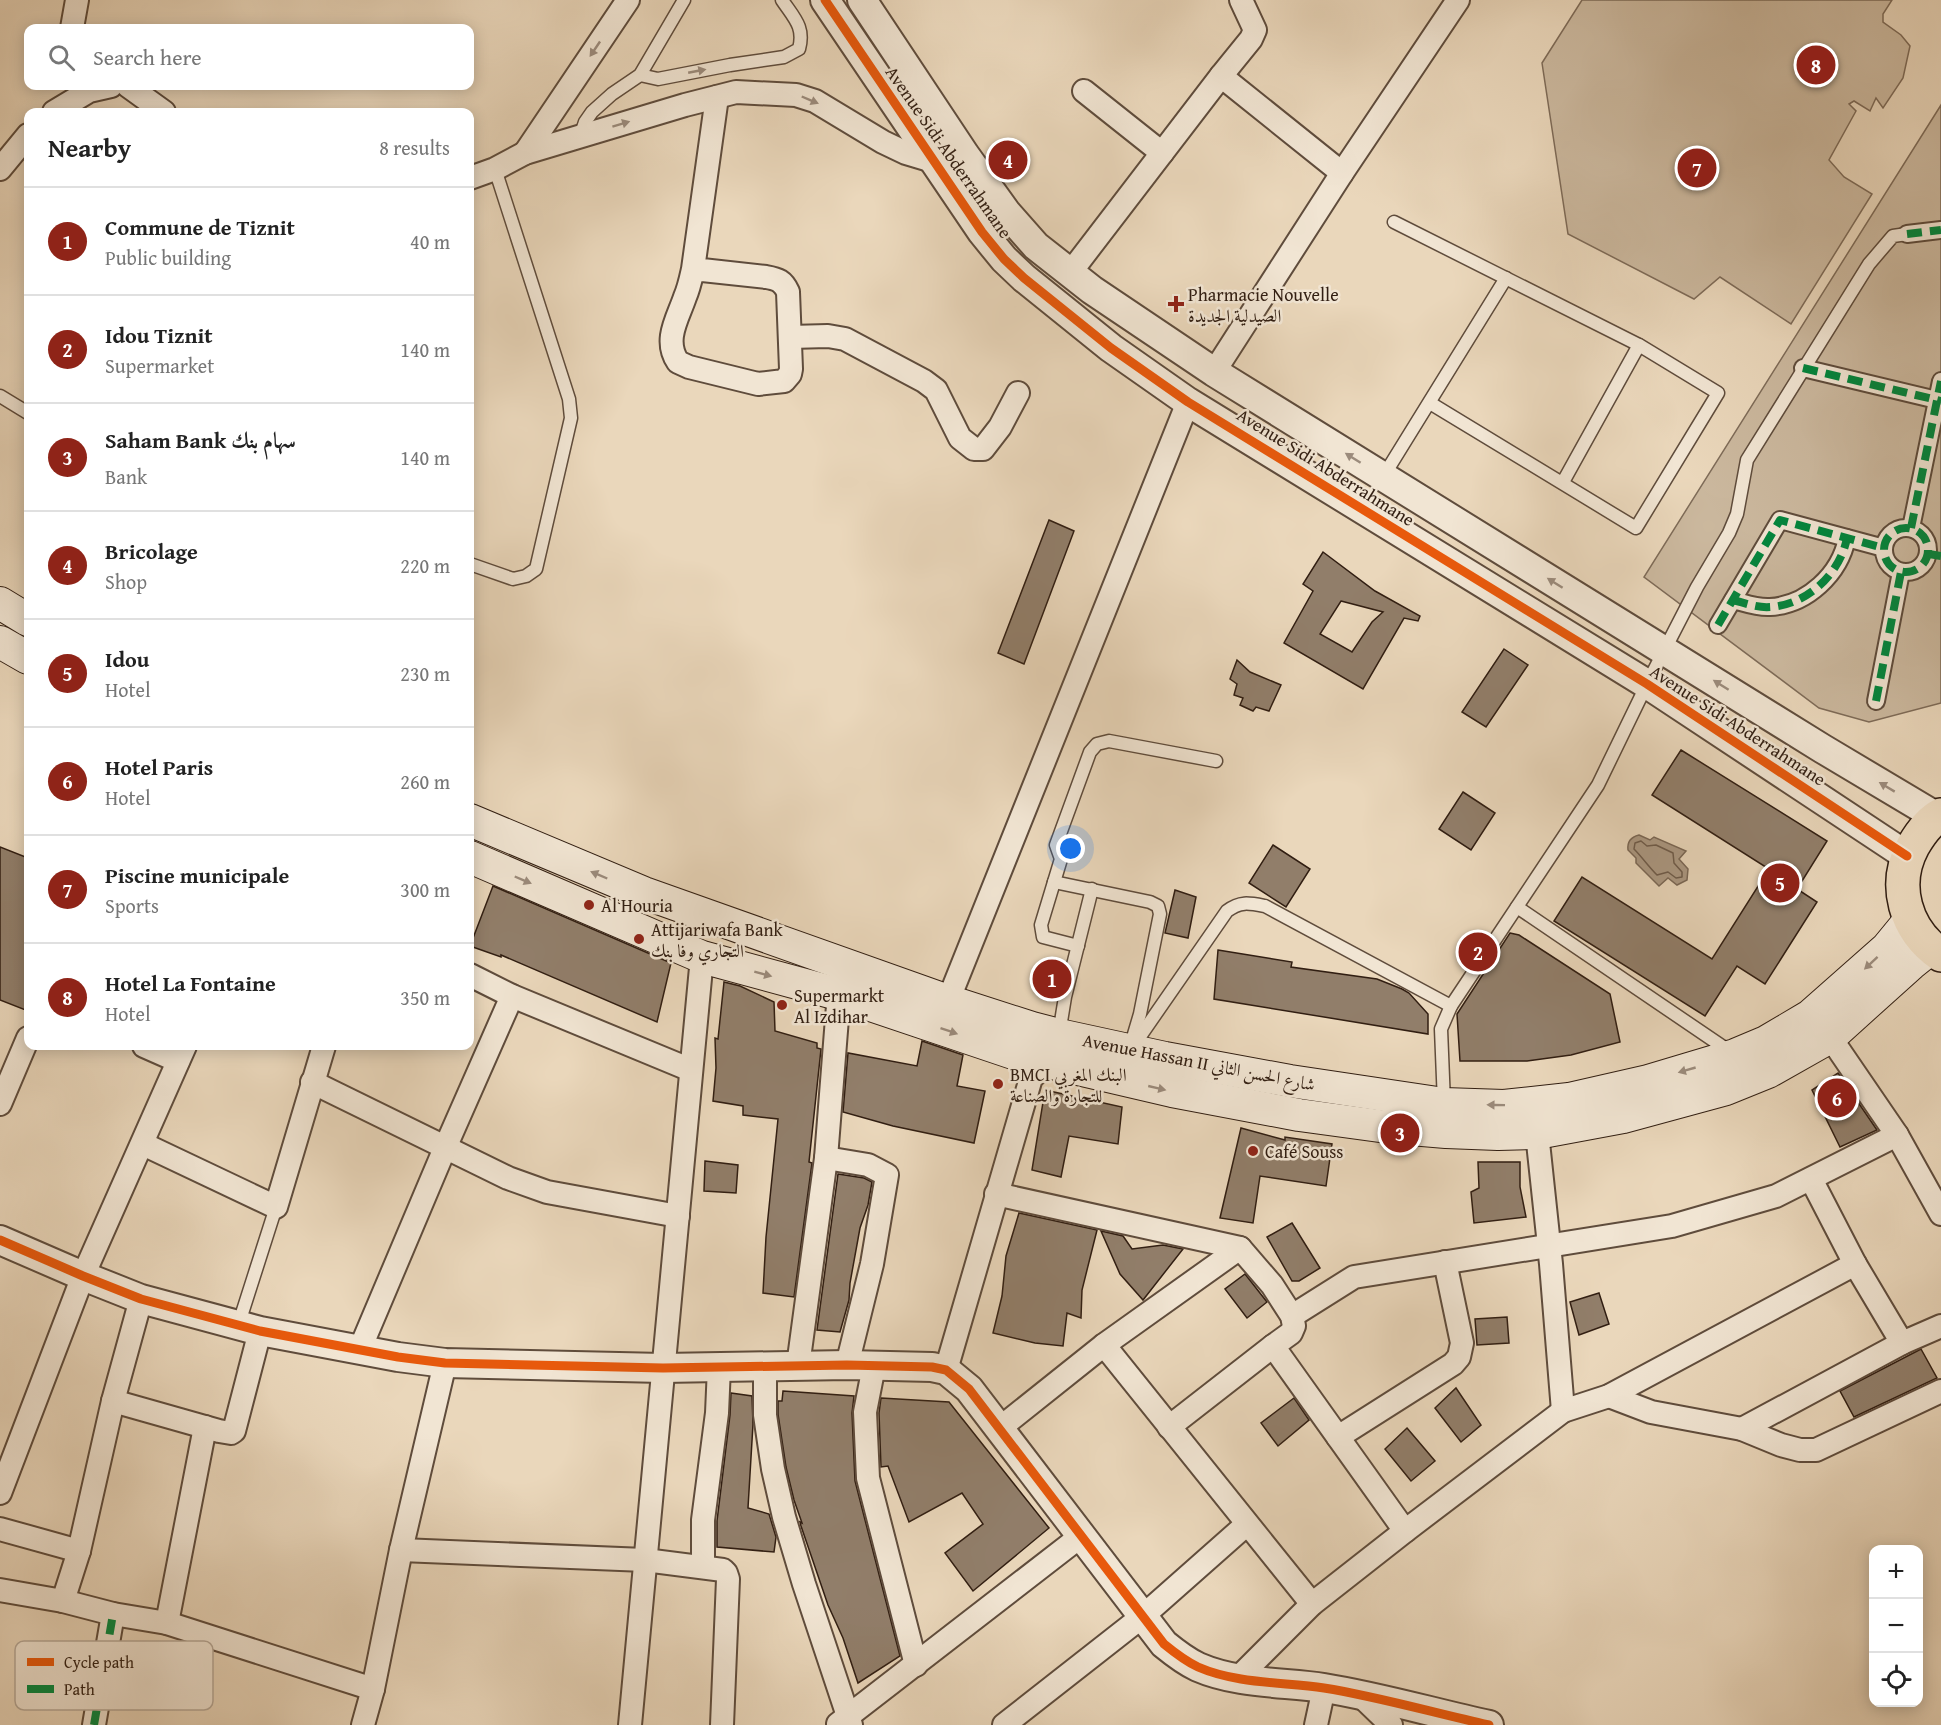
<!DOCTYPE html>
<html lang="en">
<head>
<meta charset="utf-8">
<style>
	body { margin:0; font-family:"Gentium Book Plus",Amiri,serif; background:#f2f2f2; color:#222 }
	.controls { position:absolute; right:18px; bottom:18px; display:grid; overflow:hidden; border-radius:12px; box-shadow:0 3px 15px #0003 }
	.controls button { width:54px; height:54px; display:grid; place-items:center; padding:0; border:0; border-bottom:2px solid #e0e0e0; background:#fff; color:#222; font:30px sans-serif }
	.you { position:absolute; left:1071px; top:849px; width:21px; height:21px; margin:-15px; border:4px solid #fff; border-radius:50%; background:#1a73e8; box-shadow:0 0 0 9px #1a73e833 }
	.badge { display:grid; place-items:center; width:39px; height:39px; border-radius:50%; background:#8f2418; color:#fff; font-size:20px; font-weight:700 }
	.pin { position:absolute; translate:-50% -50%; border:3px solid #fff; box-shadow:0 2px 6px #0006 }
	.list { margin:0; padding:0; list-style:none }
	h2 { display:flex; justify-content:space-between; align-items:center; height:78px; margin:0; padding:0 24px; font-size:26px }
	h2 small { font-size:20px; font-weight:400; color:#767676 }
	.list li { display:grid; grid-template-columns:39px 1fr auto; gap:18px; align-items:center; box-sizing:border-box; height:108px; padding:0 24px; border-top:2px solid #e0e0e0 }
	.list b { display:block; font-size:22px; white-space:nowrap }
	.list p { margin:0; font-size:20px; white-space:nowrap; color:#767676 }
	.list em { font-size:20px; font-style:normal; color:#767676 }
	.icon { flex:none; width:33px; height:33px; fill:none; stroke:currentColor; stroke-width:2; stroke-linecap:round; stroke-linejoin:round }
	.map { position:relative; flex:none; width:1941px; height:1725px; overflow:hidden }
	.search { position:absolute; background:#fff; box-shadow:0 3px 15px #0003; left:24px; top:24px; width:450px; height:66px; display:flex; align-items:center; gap:15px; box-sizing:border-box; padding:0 21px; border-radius:12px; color:#767676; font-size:22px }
	.panel { position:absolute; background:#fff; box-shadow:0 3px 15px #0003; left:24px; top:108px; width:450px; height:942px; border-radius:12px }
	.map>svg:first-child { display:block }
	.green { fill:#cbb89e; stroke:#7e6b58; stroke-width:1.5 }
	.water { fill:#ab9882; stroke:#7a6755; stroke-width:1.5 }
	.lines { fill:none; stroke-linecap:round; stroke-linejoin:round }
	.shore { stroke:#6e5b4a; stroke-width:1.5 }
	.building { fill:#917e6a; stroke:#311e12; stroke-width:1.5; fill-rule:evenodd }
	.service-casing { stroke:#5f4c3c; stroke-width:15 }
	.pedestrian-casing { stroke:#5f4c3c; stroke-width:20 }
	.minor-casing { stroke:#5f4c3c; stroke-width:26 }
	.tertiary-casing { stroke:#5f4c3c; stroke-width:32 }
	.secondary-casing { stroke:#311e12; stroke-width:34 }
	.trunk-casing { stroke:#311e12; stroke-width:36 }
	.service { stroke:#f1e5d3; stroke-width:12 }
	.pedestrian { stroke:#f1e5d3; stroke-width:16 }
	.minor { stroke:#f1e5d3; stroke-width:22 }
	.tertiary { stroke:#f1e5d3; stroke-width:28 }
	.secondary { stroke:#f1e5d3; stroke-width:32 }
	.trunk { stroke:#ead7bb; stroke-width:33 }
	.quiet { stroke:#00873e; stroke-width:8; stroke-dasharray:15 8; stroke-linecap:butt }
	.cycleway-casing { stroke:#f1e5d3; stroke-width:13 }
	.cycleway { stroke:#e8590c; stroke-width:9 }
	.oneway { fill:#9b8b7c }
	.poi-dot { fill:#8f2418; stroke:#f1e5d3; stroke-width:2 }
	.labels { text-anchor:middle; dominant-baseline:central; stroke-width:5; stroke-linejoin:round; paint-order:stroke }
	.street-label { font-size:18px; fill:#311e12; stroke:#f1e5d3 }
	.poi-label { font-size:18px; fill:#311e12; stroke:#f1e5d3; text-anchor:start }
	.key { fill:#f1e5d3; stroke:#b7a999; stroke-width:1.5 }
	.key-label { font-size:16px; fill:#311e12 }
</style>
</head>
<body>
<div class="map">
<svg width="1941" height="1725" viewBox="0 0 1941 1725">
	<rect width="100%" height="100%" fill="#ead7bb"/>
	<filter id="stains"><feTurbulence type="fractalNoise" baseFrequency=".00333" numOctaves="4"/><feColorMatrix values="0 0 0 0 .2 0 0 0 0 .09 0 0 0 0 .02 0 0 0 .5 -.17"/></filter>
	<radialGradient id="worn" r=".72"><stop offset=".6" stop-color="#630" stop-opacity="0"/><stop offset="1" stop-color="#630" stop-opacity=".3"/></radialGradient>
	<g class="green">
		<polygon points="1582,0 1892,0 1883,14 1883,22 1901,35 1910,46 1903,78 1883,108 1876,98 1870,111 1854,101 1849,104 1856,111 1829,160 1844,177 1872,194 1791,324 1720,277 1694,299 1568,234 1542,63"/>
		<polygon points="1941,105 1941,703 1869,722 1819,708 1644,577"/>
	</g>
	<path class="water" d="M1639,835l11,5 4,-3 32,14 -7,8 9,10 -1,11 -10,5 -9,-7 -9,8 -23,-23v-5l-8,-8c-1,-8 3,-13 11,-15z"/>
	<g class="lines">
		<path class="shore" d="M1641,841l6,5 9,-1 17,8 1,10 8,9v5l-6,1 -8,-6 -11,3c-9,-9 -15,-18 -23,-26l1,-6z"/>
	</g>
	<g class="building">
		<polygon points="1049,520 1074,531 1024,664 998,653"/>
		<path d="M1323,552l52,39 45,25 -2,5 -14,-3 -41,71 -79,-46 29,-52 -10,-7zM1341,601l42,11 -11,10 -20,30 -32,-18z"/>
		<polygon points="1504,649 1528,665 1486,727 1462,712"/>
		<polygon points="1237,660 1250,672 1281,685 1269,711 1256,707 1253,711 1240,705 1243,698 1234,695 1237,684 1230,679"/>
		<polygon points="1681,750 1827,841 1797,889 1817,902 1765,984 1737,966 1705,1016 1554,921 1582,877 1712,959 1769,869 1652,795"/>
		<polygon points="1463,792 1495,813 1471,850 1439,829"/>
		<polygon points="1273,845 1310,869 1286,907 1249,883"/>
		<polygon points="0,847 28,858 28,1011 0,1000"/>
		<polygon points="493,886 671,963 657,1022 501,955 501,957 470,946"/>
		<polygon points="1175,890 1196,897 1188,938 1165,933"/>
		<polygon points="1510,933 1519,935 1610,994 1620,1042 1571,1055 1527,1061 1460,1061 1457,1014"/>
		<polygon points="1218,950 1292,962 1291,967 1377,979 1402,989 1409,993 1428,1014 1428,1034 1214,999"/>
		<polygon points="724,982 740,986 774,1002 775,1031 817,1043 817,1048 821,1049 809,1162 812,1163 794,1297 763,1293 766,1237 778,1119 743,1115 743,1106 713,1101 716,1068 715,1038 718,1039"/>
		<polygon points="922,1041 963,1055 957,1086 985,1091 974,1143 893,1126 843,1112 848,1053 917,1066"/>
		<polygon points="1838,1073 1877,1130 1840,1147 1812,1090"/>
		<polygon points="1045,1090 1122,1107 1118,1144 1069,1136 1061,1177 1032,1170"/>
		<polygon points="1241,1128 1285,1140 1285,1137 1332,1144 1326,1186 1260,1176 1253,1223 1220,1218"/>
		<polygon points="705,1161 738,1165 736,1193 704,1191"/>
		<polygon points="1478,1162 1520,1162 1520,1187 1526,1217 1474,1223 1471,1192 1479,1188"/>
		<polygon points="838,1174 864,1178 872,1182 868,1205 860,1228 850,1283 849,1300 840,1332 817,1330"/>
		<polygon points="1019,1213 1097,1230 1082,1290 1081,1318 1067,1313 1063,1346 1035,1343 993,1333 1002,1296 1006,1256"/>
		<polygon points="1292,1223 1320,1268 1299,1281 1292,1281 1267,1237"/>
		<polygon points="1101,1231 1123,1236 1132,1249 1163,1245 1183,1249 1143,1300 1120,1274"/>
		<polygon points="1245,1274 1267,1302 1247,1318 1225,1289"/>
		<polygon points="1599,1293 1609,1324 1579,1335 1570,1302"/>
		<polygon points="1507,1317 1509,1343 1477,1345 1475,1319"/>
		<polygon points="1921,1349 1937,1378 1854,1417 1840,1391"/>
		<polygon points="1456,1388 1481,1425 1461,1442 1435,1408"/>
		<polygon points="783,1391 854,1396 852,1413 855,1481 900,1656 858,1683 843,1638 828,1605 801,1526 800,1522 802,1523 794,1500 786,1467 778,1414 778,1401 782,1401"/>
		<polygon points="731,1393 752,1396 753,1424 748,1508 769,1514 776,1537 774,1552 717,1547 717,1521 730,1415"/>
		<polygon points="881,1398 949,1402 1049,1528 973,1591 945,1553 983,1524 962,1493 909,1522 888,1466 881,1467 879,1413"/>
		<polygon points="1294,1398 1309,1420 1278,1446 1261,1423"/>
		<polygon points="1407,1428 1435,1461 1411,1481 1385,1449"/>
	</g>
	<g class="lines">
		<g class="service-casing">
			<g id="service">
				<path d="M640,75l18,4 72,-14 54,-8 15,-8c6,-22 -5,-31 -17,-49"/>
				<polyline points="580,137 585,122 592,112 612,94 640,75 684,0"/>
				<polyline points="1394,222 1639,345 1718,393 1636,528 1430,403"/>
				<polyline points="0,396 28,413"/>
				<polyline points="1383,477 1506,278"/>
				<polyline points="1563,482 1639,345"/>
				<polyline points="470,564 513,579 526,576 536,569 571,418 569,399 495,169"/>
				<polyline points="1054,882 1150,902 1158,906 1160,914 1140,1014 1132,1041"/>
				<polyline points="1517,907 1732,1053"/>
				<polyline points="1078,946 1043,937 1041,925 1061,859 1056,845 1090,752 1097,744 1109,741 1216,761"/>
				<polyline points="1059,1034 1065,997 1092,889"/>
				<path d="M1132,1048l95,-137c13,-10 22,-8 38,-5l186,100"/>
				<polyline points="1444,1103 1441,1029 1451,1006 1598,785 1647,684 1697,587 1729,533 1737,514 1747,460 1869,264 1893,236 1907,234"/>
				<polyline points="238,1326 276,1207"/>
			</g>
		</g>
		<g class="pedestrian-casing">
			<g id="pedestrian">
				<polyline points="1907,234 1941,230"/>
				<polyline points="1803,368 1941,401"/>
				<circle cx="1906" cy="550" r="22"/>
				<polyline points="1911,528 1941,381"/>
				<path d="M1733,600c12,3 24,8 37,7 37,-2 70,-33 77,-69"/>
				<polyline points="1718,625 1780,520 1884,548"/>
				<polyline points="1876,701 1901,572"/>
			</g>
		</g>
		<g class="minor-casing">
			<g id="minor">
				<polyline points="72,28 77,0"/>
				<polyline points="1221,76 1251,39 1255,30 1241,0"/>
				<polyline points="128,86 164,112"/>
				<polyline points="1084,91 1162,153"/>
				<polyline points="54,112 89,91 111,86"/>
				<polyline points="525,153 628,0"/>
				<polyline points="0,169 28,135"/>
				<polyline points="470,178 495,169 525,153 685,105 736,92 796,95 815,101 883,142 906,153 936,162 941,161"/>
				<path d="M693,269c-2,9 -4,19 -8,28 -7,21 -22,43 -7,65l11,5 69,17 26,-3 6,-7 1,-5 -3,-77c-5,-11 -10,-13 -22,-15l-73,-8 24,-172"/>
				<polyline points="1070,273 1221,76 1342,173"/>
				<polyline points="790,337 828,336 845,339 924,381 936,390 960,438 974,449 983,449 1000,427 1018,393"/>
				<polyline points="1214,372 1342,173 1458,0"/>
				<polyline points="470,975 512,996 691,1070"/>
				<polyline points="948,1001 1188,402"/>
				<polyline points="1820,1026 1830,1037 1897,1135 1941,1214"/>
				<polyline points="144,1046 178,1061"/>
				<polyline points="312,1082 508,1178 547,1192 678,1216"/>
				<polyline points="0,1104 28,1038"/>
				<polyline points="1537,1133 1551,1264 1563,1411"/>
				<polyline points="143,1144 276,1207 324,1046"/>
				<polyline points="826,1158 868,1165 887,1175 872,1264 847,1365"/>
				<polyline points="1811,1179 1855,1264 1902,1343"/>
				<polyline points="996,1194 1240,1248 1272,1285 1292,1316 1294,1326 1291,1333 1273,1346"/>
				<polyline points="1292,1316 1354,1277 1672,1226 1776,1196 1897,1135"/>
				<polyline points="1104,1345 1312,1604"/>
				<polyline points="360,1349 445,1148 512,996"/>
				<polyline points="765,1366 765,1415 773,1469 784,1517 804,1584 851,1725"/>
				<polyline points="798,1366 826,1158 840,980"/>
				<polyline points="874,1366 865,1412 868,1478 916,1665"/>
				<polyline points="946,1370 1031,1078 1048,1063 1053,1051"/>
				<polyline points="1609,1396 1651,1412 1742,1429 1781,1445 1800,1450 1816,1450 1941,1391"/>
				<polyline points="113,1401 219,1431 231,1433 234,1431 260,1331"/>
				<polyline points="1169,1427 1273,1346 1405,1531"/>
				<polyline points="1000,1428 1104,1345 1240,1248"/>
				<polyline points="1742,1429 1902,1343 1941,1326"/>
				<polyline points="1338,1437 1453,1364 1459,1357 1462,1343 1445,1262"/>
				<polyline points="0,1493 83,1276 185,1046"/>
				<polyline points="0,1529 79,1551"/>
				<polyline points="401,1550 645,1560 723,1570 726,1573 728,1579 722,1725"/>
				<polyline points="703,1567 703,1520 717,1413 719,1367"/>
				<polyline points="0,1590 63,1601 113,1614 167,1623 373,1689"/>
				<polyline points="63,1601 79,1551 113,1401 141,1299"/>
				<polyline points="167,1623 205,1427"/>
				<polyline points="1239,1677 1312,1604 1405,1531 1563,1411 1609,1396 1855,1264"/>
				<polyline points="1361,1696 1391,1725"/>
				<polyline points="838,1724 1081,1536"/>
				<polyline points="94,1725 113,1614"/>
				<polyline points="363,1725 373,1689 401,1550 445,1363"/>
				<polyline points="630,1725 702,957"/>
				<polyline points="1004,1725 1143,1616 1247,1524"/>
				<polyline points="1316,1725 1324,1688"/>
			</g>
		</g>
		<g class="tertiary-casing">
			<g id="tertiary">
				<polyline points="825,0 982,232 1004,259 1024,278 1111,348 1188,402 1647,684 1907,856"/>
				<polyline points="862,0 965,155 1006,212 1036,246 1092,290 1214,372 1823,749 1937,817"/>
				<path d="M0,1240l83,36 58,23 119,32 138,26 47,6 218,5 184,-3 85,2 14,3 23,19 195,255c11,9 21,17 34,23 39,17 85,15 126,21 56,9 110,25 165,37"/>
			</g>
		</g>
		<g class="secondary-casing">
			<g id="secondary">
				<polyline points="0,603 28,620"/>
				<polyline points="0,642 28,658"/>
				<polyline points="470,820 644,893 948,1001 1032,1028 1059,1035 1165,1058 1290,1081 1444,1104 1504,1106 1569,1099 1648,1081 1735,1055 1766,1042 1810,1016 1887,948 1910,920"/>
				<polyline points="470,857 702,957 838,994 1022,1056 1172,1091 1299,1115 1387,1127 1446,1132 1498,1134 1537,1133 1623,1117 1726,1089 1768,1072 1830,1037 1911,964 1931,948"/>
			</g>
		</g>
		<g class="trunk-casing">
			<path id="trunk" d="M1941,815c-12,6 -21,19 -28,31 -21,39 -8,84 28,109"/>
		</g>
		<use href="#service" class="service"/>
		<use href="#pedestrian" class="pedestrian"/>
		<use href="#minor" class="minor"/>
		<use href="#tertiary" class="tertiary"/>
		<use href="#secondary" class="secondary"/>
		<use href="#trunk" class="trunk"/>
		<g class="quiet">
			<polyline points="1907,234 1941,230"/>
			<polyline points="1803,368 1941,401"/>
			<circle cx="1906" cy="550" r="22"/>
			<polyline points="1911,528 1941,381"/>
			<polyline points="1929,554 1941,556"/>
			<path d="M1733,600c12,3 24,8 37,7 37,-2 70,-33 77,-69"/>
			<polyline points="1718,625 1780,520 1884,548"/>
			<polyline points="1876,701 1901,572"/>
			<polyline points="94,1725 113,1614"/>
		</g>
		<g class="cycleway-casing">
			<g id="cycleway">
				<polyline points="825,0 982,232 1004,259 1024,278 1111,348 1188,402 1647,684 1907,856"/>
				<path d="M0,1240l83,36 58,23 119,32 138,26 47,6 218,5 184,-3 85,2 14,3 23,19 195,255c11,9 21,17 34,23 39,17 85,15 126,21 56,9 110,25 165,37"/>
			</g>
		</g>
		<use href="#cycleway" class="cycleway"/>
	</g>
	<defs><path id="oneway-solid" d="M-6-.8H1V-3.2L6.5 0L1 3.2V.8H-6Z" transform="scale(1.5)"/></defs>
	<g class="oneway">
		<use href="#oneway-solid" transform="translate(595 49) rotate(124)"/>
		<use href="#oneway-solid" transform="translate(697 71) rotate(-11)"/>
		<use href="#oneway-solid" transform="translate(810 100) rotate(23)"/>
		<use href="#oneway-solid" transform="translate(621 124) rotate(-17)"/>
		<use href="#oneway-solid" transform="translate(1353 458) rotate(-148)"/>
		<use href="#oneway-solid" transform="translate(1555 583) rotate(-148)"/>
		<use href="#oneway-solid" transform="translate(1721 685) rotate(-148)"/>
		<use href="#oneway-solid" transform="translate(1887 787) rotate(-149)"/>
		<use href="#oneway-solid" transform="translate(599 875) rotate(-157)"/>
		<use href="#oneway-solid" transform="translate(523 880) rotate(23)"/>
		<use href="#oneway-solid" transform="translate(1871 963) rotate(137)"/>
		<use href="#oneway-solid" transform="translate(763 974) rotate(15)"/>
		<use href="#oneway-solid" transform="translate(949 1031) rotate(19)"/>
		<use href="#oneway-solid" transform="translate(1687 1070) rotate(164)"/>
		<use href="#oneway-solid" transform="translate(1157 1088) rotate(13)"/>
		<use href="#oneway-solid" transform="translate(1496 1105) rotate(-179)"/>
	</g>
	<g class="poi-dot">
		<path d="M1173 295h6v6h6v6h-6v6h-6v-6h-6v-6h6z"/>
		<circle cx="589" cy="905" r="6"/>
		<circle cx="639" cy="939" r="6"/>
		<circle cx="782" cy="1005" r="6"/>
		<circle cx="998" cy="1084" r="6"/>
		<circle cx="1253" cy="1151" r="6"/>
	</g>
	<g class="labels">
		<g class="street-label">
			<text transform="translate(949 152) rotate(55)">Avenue Sidi Abderrahmane</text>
			<text transform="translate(1326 467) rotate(32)">Avenue Sidi Abderrahmane</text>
			<text transform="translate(1738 725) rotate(33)">Avenue Sidi Abderrahmane</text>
			<text transform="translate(1199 1062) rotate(11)">Avenue Hassan II شارع الحسن الثاني</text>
		</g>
		<g class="poi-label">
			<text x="1188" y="294">Pharmacie Nouvelle<tspan x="1188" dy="21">الصيدلية الجديدة</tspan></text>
			<text x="601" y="905">Al Houria</text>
			<text x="651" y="929">Attijariwafa Bank<tspan x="651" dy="21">التجاري وفا بنك</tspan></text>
			<text x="794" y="995">Supermarkt<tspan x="794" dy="21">Al Izdihar</tspan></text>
			<text x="1010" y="1074">BMCI البنك المغربي<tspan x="1010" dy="21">للتجارة والصناعة</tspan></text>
			<text x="1265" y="1151">Café Souss</text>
		</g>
	</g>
	<rect x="15" y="1641" width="198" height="69" rx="9" class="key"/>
	<rect x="27" y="1658" width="27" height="8" fill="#e8590c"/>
	<rect x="27" y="1685" width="27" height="8" fill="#00873e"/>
	<g class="key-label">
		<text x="64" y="1668">Cycle path</text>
		<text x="64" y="1695">Path</text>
	</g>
	<rect width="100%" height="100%" filter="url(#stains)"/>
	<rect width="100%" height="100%" fill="url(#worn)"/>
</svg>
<div class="controls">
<button>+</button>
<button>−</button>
<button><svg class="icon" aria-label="locate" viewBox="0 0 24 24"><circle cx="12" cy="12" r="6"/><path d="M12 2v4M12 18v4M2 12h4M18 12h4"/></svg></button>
</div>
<div class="you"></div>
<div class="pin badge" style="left:1052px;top:979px">1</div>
<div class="pin badge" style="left:1478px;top:952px">2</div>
<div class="pin badge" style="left:1400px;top:1133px">3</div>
<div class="pin badge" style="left:1008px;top:160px">4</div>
<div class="pin badge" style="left:1780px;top:883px">5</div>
<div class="pin badge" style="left:1837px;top:1098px">6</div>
<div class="pin badge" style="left:1697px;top:168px">7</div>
<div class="pin badge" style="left:1816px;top:65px">8</div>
<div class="search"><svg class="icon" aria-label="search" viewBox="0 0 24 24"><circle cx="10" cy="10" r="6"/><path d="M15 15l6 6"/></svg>Search here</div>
<section class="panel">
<h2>Nearby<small>8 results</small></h2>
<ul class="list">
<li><span class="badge">1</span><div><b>Commune de Tiznit</b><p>Public building</p></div><em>40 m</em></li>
<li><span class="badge">2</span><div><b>Idou Tiznit</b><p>Supermarket</p></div><em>140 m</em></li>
<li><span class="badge">3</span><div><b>Saham Bank سهام بنك</b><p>Bank</p></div><em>140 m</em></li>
<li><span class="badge">4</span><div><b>Bricolage</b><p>Shop</p></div><em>220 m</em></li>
<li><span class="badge">5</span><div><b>Idou</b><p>Hotel</p></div><em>230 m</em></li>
<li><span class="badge">6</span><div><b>Hotel Paris</b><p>Hotel</p></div><em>260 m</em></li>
<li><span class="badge">7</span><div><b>Piscine municipale</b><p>Sports</p></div><em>300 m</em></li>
<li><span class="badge">8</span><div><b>Hotel La Fontaine</b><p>Hotel</p></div><em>350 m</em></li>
</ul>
</section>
</div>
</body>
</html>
